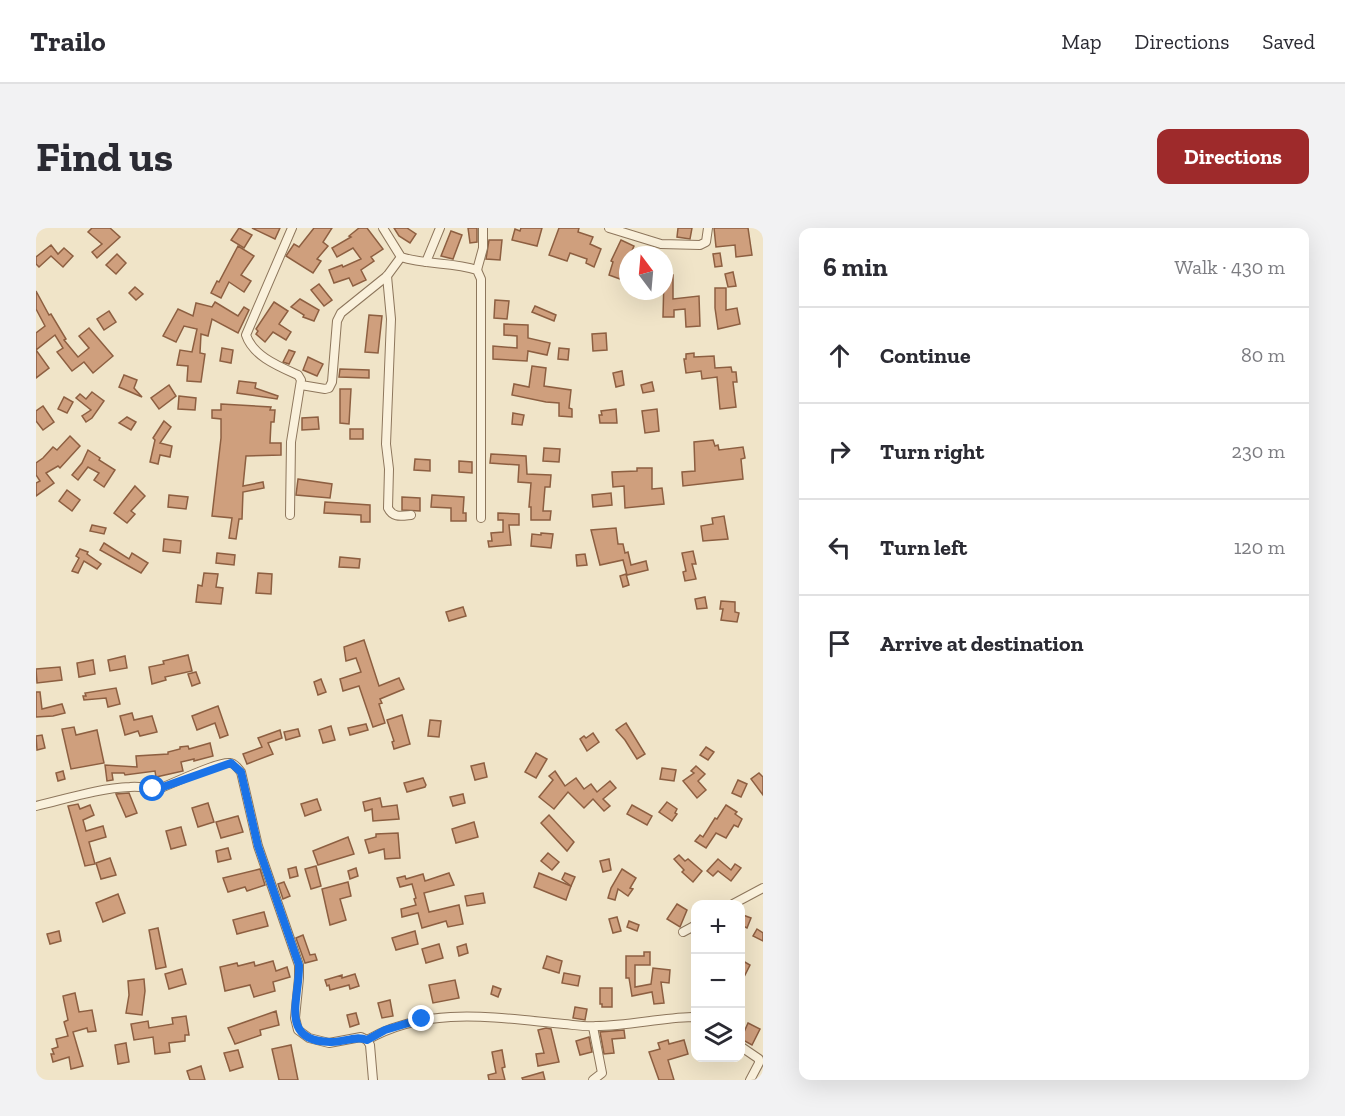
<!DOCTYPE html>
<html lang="en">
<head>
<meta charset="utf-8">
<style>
	body { margin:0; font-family:"Zilla Slab",serif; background:#f2f2f3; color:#2b2b33 }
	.controls { position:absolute; right:18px; bottom:18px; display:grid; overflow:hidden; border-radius:12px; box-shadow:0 6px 24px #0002 }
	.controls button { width:54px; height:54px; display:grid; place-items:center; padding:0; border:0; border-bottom:2px solid #e1e1e2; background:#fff; color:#2b2b33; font:30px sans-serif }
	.compass { position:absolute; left:583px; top:18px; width:54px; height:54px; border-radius:50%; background:#fff; box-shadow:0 6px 24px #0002; rotate:344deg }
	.stop { position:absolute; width:18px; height:18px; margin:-14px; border:4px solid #1a73e8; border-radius:50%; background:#fff }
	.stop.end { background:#1a73e8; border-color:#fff; box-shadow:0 2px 6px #0008 }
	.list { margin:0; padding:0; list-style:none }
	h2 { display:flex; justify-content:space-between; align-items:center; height:78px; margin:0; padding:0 24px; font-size:26px }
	h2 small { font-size:20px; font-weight:400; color:#7c7c81 }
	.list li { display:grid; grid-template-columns:39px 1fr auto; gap:18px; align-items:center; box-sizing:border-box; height:96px; padding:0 24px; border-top:2px solid #e1e1e2 }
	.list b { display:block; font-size:22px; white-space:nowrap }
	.list em { font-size:20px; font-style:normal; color:#7c7c81 }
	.icon { flex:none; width:33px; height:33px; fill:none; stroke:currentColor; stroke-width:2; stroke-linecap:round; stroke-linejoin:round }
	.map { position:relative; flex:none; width:727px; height:852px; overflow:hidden; border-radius:12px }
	header { display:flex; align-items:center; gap:36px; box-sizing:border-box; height:84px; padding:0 30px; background:#fff; border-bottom:2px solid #e1e1e2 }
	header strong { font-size:28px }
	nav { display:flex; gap:33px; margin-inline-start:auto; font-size:21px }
	.intro { display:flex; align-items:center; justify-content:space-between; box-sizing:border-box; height:144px; padding:0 36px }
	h1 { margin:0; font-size:42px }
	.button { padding:15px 27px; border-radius:12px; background:#9e2a2b; color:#fff; font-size:21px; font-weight:700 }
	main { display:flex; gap:36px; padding:0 36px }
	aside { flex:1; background:#fff; border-radius:12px; box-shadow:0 6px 24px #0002 }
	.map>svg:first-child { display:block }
	.building { fill:#cf9f7d; stroke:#8d5f41; stroke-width:1.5 }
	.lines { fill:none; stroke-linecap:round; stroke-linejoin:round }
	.minor-casing { stroke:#8d765c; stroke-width:10 }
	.minor { stroke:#faf1dc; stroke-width:8 }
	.route { stroke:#1a73e8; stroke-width:8 }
</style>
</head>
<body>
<header>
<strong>Trailo</strong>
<nav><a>Map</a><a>Directions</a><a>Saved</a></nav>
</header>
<div class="intro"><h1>Find us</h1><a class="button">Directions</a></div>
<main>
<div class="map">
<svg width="727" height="852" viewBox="0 0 727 852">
	<rect width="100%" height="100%" fill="#f0e4c8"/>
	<g class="building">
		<polygon points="56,0 74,0 84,9 61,30 56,24 66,16 52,4"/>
		<polygon points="203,0 216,7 208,20 195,12"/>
		<polygon points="216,0 244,0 239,11"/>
		<polygon points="278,0 296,0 287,14 292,18 281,31 285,33 277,45 250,28 258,16 263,19"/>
		<polygon points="323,0 331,0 347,21 335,29 338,33 325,42 330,52 317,58 313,50 298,55 293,42 306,37 307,39 325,31 317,20 301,29 296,20 315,9 313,8"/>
		<polygon points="358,0 371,0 380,6 374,15 363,8"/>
		<polygon points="432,0 441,0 441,14 434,15"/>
		<polygon points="485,0 506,0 501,18 476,12 479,1 484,3"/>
		<polygon points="523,0 543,0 542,4 557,9 554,16 565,21 558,39 550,35 551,31 534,25 531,33 513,27"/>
		<polygon points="642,0 656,0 654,11 641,9"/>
		<polygon points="678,0 712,0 716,27 700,29 699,17 680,19"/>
		<polygon points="415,3 426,7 417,31 405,28"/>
		<polygon points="453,12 466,12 464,32 450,31"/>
		<polygon points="585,12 598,18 594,27 592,27 584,51 573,47 577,34 575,33"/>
		<polygon points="15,17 22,26 28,20 37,28 27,39 15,28 3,39 0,36 0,29"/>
		<polygon points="202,18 218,28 205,47 215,53 208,64 193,54 185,70 175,65 181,53 183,54"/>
		<polygon points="684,25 686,38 679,39 677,26"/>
		<polygon points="81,26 90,35 80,46 70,37"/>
		<polygon points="697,44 700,58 692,59 689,46"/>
		<polygon points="637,47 637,71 663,68 664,98 650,99 649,81 638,82 638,89 627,89 628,48"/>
		<polygon points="283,56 296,72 288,78 275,62"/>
		<polygon points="99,59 107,66 100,72 93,65"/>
		<polygon points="679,60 690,60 690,82 701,80 704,96 682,101 679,80"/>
		<polygon points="0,63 13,87 15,86 30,111 28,112 42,129 53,120 43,108 53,100 77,128 57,145 48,134 36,143 21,124 27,120 19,107 0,122 0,105 9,98 0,81"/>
		<polygon points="264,71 283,82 278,93 267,89 268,87 255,79"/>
		<polygon points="459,72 473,73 471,91 458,90"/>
		<polygon points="179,74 202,88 208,79 213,82 202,105 176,91 172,108 165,106 164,125 169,126 165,154 151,153 152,138 141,137 144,122 156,124 161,101 148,98 140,114 127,108 142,81 157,88 160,75 176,79"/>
		<polygon points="238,74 252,83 243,96 255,104 250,112 237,104 229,114 220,106 222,103 220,101"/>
		<polygon points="499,78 520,87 518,93 496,84"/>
		<polygon points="73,83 80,94 68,102 61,91"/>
		<polygon points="333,87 346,88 342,125 329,124"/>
		<polygon points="468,96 492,97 492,110 514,115 511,127 492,123 491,133 457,131 457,118 481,120 481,108 468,107"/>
		<polygon points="570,105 571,122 557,123 556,106"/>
		<polygon points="186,120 197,122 195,135 184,133"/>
		<polygon points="523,120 533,121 532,132 522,131"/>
		<polygon points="0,122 13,140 0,150"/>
		<polygon points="253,122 259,124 253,136 247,134"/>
		<polygon points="658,125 658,129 678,128 679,140 695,139 696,144 700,144 701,154 697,154 700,179 684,181 681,149 666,151 665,143 650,145 648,131 650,131 650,126"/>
		<polygon points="272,129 287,136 281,148 267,142"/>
		<polygon points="496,138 510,140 508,158 535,162 533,180 536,181 536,189 523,188 523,175 510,174 476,167 478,156 493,159"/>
		<polygon points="304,141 333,142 333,150 303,149"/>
		<polygon points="586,143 588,157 580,159 577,145"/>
		<polygon points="88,147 101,152 98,160 106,169 83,159"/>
		<polygon points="203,153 220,155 219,160 242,168 241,171 201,165"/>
		<polygon points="616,154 618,163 607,165 605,157"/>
		<polygon points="133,157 140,168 123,181 115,170"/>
		<polygon points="304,161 315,161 313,196 304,195"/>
		<polygon points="56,164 68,173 56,190 50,194 46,188 55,182 40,170 44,166 50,171"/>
		<polygon points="143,168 160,170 159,182 142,181"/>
		<polygon points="28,169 37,174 31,185 22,181"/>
		<polygon points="185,176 235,179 234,182 239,182 238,194 235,194 234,215 245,215 245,227 210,228 207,258 227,254 228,260 207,264 206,291 203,291 200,311 193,310 196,290 176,288 185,210 185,191 176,190 176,182 185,182"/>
		<polygon points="7,178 18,194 7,202 0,193 0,183"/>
		<polygon points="580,181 581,195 564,195 563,187 566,187 565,183"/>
		<polygon points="621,181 623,203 609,205 606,183"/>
		<polygon points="477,185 488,187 486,197 476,196"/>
		<polygon points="91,189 100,194 95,202 83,195"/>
		<polygon points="282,189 283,201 266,202 266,190"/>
		<polygon points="128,193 135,199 124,215 136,218 134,229 124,227 122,236 114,234 119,212 117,210"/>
		<rect x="314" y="201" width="13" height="10"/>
		<polygon points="34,208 44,218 24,240 22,238 10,245 18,255 0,268 0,255 4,253 0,247 0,235 7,230 17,219 21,222"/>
		<polygon points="677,212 679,218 682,217 683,222 707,219 709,230 705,231 707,251 647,258 646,244 659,243 658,214"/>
		<polygon points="508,220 524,221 523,234 507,233"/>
		<polygon points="52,222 64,230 63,232 79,242 68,259 58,252 63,245 52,239 42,252 36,247 46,235"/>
		<polygon points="455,226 490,228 491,246 515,247 514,259 509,259 507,283 515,283 514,292 495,292 495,279 493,279 495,255 482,254 483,237 454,235"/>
		<polygon points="379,231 394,232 394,243 378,242"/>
		<polygon points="423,233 436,234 436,245 423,244"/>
		<polygon points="601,240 616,240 616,261 626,260 628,276 589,280 588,258 577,259 576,244 601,243"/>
		<polygon points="262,251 296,256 294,270 260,267"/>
		<polygon points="99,258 109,268 95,283 99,286 91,295 78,285"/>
		<polygon points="31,262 44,272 36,283 23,273"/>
		<polygon points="575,265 576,277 557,279 556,267"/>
		<polygon points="133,267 152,269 150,281 132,279"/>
		<polygon points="396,267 428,269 427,285 430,285 430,293 415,293 415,280 395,279"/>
		<polygon points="366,269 384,270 384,283 366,282"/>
		<polygon points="289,274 334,277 334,294 325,294 325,287 288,285"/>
		<polygon points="462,285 483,286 483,297 473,297 475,317 453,319 452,313 456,313 455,305 467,304 467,292 462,292"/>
		<polygon points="688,288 692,311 667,313 665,298 677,296 676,290"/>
		<polygon points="56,297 70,300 68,306 54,303"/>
		<polygon points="580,300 582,316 587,316 589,325 592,324 595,337 610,333 612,342 591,347 587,332 564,337 555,302"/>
		<polygon points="505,305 517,306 515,320 495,318 496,306 505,307"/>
		<polygon points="128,311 145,313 144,325 127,323"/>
		<polygon points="68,315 93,331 96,325 112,335 105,345 64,322"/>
		<polygon points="44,321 52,324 51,326 65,336 61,341 48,333 42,345 36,343 43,330 40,328"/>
		<polygon points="657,323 660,336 656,336 660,351 649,353 647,344 650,343 646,325"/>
		<polygon points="181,325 199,327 198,337 180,335"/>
		<polygon points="549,326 551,337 541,338 540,327"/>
		<polygon points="304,329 324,331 323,340 303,339"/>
		<polygon points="168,345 182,346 180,359 187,360 185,376 160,374 162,357 166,358"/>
		<polygon points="222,345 236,346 235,366 220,365"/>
		<polygon points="590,346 593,357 587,359 584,348"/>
		<polygon points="669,369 671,380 661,381 659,371"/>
		<polygon points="685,373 699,374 699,384 703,385 701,394 685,392 687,381 684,381"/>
		<polygon points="427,379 430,388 413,393 410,384"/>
		<polygon points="328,412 343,458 363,450 368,461 344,471 346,475 343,476 349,495 337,499 323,458 307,463 304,451 325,444 320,430 310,433 308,419"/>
		<polygon points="152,427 156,443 129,449 130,452 116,456 113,439 128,436 127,433"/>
		<polygon points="89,428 91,440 74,443 72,432"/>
		<polygon points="57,432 59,446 43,449 41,435"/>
		<polygon points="24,439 26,452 1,455 0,441"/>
		<polygon points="160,444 164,455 156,458 152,446"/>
		<polygon points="285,451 290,464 282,467 278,454"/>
		<polygon points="80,460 84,476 72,479 70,470 48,472 47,468 50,468 49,465"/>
		<polygon points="0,464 4,464 6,481 26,476 29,485 17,488 0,489"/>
		<polygon points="182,478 192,507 184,510 179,495 161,502 156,488"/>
		<polygon points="96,485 98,492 116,488 121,504 104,508 102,503 89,507 84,488"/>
		<polygon points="366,487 374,516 358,521 356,514 358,513 351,492"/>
		<polygon points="394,492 405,493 403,509 392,508"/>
		<polygon points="590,495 609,526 601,531 589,512 580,502"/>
		<polygon points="330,496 332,502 314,507 312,500"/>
		<polygon points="295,498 299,512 287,515 283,502"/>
		<polygon points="38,499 40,507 61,502 68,535 35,541 26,501"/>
		<polygon points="262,501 264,508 250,512 248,504"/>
		<polygon points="244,502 246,510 232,515 237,526 211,536 207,526 226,519 222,510"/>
		<polygon points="557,505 563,514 551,523 544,511 548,508 550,510"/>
		<polygon points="6,507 9,520 1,522 0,508"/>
		<polygon points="174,515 177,528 158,533 158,531 145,534 147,543 120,549 119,543 89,547 88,545 76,545 77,552 71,553 69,537 101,539 100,528 132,526 132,524 144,521 144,519 152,518 153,521"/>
		<polygon points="670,519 678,524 672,532 664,527"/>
		<polygon points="500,525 511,531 500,550 489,544"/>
		<polygon points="448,535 451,549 439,552 435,538"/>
		<polygon points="660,538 669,546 662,553 670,562 661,570 647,553 658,545 655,543"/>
		<polygon points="626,540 640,542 638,553 624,551"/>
		<polygon points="27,543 29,551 22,553 20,545"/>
		<polygon points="519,543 529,558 540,550 548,561 555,556 561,564 574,553 580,560 567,571 574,578 568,583 557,571 548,580 532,564 518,581 503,569 517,552 513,548"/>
		<polygon points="723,545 727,549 727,567 715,551"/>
		<polygon points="387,550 390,557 389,559 371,564 368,555"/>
		<polygon points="702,552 711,556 705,569 696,565"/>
		<polygon points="93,565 101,585 90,589 80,566"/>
		<polygon points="427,566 429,575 417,578 414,569"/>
		<polygon points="344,570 346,579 361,577 363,591 337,593 336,581 329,583 327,574"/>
		<polygon points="281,571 285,582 269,588 265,576"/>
		<polygon points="631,574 641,581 639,585 641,586 636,593 623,584"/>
		<polygon points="172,575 178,594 162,599 156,580"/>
		<polygon points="42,576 44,581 54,577 58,587 47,592 50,603 67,598 70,609 53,614 59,636 49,638 32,578"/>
		<polygon points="596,577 616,588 611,597 591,586"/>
		<polygon points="690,577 701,584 699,586 706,591 702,599 698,597 690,610 680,605 670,620 659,613 664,607 667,609 679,590 681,591"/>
		<polygon points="513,587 538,614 531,623 505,595"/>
		<polygon points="202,588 207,604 185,610 180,594"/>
		<polygon points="438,594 442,609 420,615 416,601"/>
		<polygon points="145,599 150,617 135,621 130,603"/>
		<polygon points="362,605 364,630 349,631 348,621 333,625 329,612 340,609 340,606"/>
		<polygon points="312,609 318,626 282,637 277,623"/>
		<polygon points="192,620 195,631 182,634 180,623"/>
		<polygon points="512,625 523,634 516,642 505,633"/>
		<polygon points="643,627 649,633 652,631 666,643 657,654 646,644 648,642 638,631"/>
		<polygon points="74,630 80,647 65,651 60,635"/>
		<polygon points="573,631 575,642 567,644 564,633"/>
		<polygon points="682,631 695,642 699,636 705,640 695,653 682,643 677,648 671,643"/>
		<polygon points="280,638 285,658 275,661 269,641"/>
		<polygon points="260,639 262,648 254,650 252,641"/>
		<polygon points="320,640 322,648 314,651 312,643"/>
		<polygon points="224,641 229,657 211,663 209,659 192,664 187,650"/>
		<polygon points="586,641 600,650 594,660 597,661 592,668 582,661 579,672 572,670 575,660"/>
		<polygon points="413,645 418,657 388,665 393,684 423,677 427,696 412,699 410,693 386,700 382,685 366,689 365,681 380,677 378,671 380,670 376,656 364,659 361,650 369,648 370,651 387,646 389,653"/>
		<polygon points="503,645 535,658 530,672 498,659"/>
		<polygon points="529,645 539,649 535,658 526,651"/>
		<polygon points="248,654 254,668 247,671 242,656"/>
		<polygon points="312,654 315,668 304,671 310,692 294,697 286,661"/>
		<polygon points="447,665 449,675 431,678 429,668"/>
		<polygon points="82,666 89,685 67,694 60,675"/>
		<polygon points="641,676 651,682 644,699 631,691"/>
		<polygon points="228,684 232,698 201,706 197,692"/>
		<polygon points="707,687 715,690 711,700 705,697"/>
		<polygon points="581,689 585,703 577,705 573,691"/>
		<polygon points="593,693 603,697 601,703 591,699"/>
		<polygon points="122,700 130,739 120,741 113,702"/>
		<polygon points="721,701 727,705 727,713 717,708"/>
		<polygon points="23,703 25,713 14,716 11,706"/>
		<polygon points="379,703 382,716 360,722 356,710"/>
		<polygon points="267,707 274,727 279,726 281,732 269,735 260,710"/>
		<polygon points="403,716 407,730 390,735 386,721"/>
		<polygon points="430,716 432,725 423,728 421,719"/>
		<polygon points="608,724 614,724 614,737 599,737 599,759 615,756 617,740 634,742 633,755 625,754 628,775 618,776 616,764 596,768 593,750 590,750 590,728 608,728"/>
		<polygon points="511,728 526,733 523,745 507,740"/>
		<polygon points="237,733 240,743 251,739 254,749 237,754 239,763 218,769 214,757 189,763 184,739 201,735 202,738 218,734 219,738"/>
		<polygon points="707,733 714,737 705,755 705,738"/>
		<polygon points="146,741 150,756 133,761 129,746"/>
		<polygon points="528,745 544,748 542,758 526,755"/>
		<polygon points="319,746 323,758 314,761 313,757 294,762 293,757 291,758 289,752 306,747 306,750"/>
		<polygon points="108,751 109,763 106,787 90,785 93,767 92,753"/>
		<polygon points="419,752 423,770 397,775 393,757"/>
		<polygon points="457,758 465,761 462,769 455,766"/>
		<polygon points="564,760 576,760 576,779 566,779 566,776 564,776"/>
		<polygon points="39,765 43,784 56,782 60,803 52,804 51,800 37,804 47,838 35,841 33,829 17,834 15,826 18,826 16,821 22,819 20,811 32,808 28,794 32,792 27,768"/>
		<polygon points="354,772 357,788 346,790 342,775"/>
		<polygon points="539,779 551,781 549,792 537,790"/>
		<polygon points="240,783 243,797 224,802 225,807 199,816 192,800"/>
		<polygon points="320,785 323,796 314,799 311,787"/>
		<polygon points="150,788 153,807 149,807 149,813 133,815 134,824 119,826 117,809 98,812 95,796 112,793 113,800 137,796 136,790"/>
		<polygon points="712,795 724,801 716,817 705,811"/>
		<polygon points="510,800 515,801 523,834 502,838 500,826 508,825 502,802"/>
		<polygon points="588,802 589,810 576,811 578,825 568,826 564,804"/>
		<polygon points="553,809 556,824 544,827 540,813"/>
		<polygon points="632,812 633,816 648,812 652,826 632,832 638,852 623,852 613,824 624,821 622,815"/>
		<polygon points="90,815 93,834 82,836 79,817"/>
		<polygon points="255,817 262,852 243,852 236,821"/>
		<polygon points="202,822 207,839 194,843 188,825"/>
		<polygon points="466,822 469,839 466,840 469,852 453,852 452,847 460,845 456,824"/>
		<polygon points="165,838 169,852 154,852 151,843"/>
		<polygon points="507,844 509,852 487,852 486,850"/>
	</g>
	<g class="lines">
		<g class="minor-casing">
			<g id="minor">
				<path d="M347,0l18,29c24,8 52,5 76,13l4,9v239"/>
				<polyline points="573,0 625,16 664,17 670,14 672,0"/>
				<polyline points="390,34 404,0"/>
				<polyline points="441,42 447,20 447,0"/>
				<path d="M351,48l4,43 -5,125 3,25 -1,39c5,10 13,8 23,7"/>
				<polyline points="265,157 289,161 293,160 296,154 301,93 305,85 351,48 365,29"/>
				<path d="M254,287l1,-73 10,-62 -3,-5c-20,-9 -45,-19 -52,-40l46,-107"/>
				<path d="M0,578c30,-7 63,-18 94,-19 11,-1 21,2 33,0 13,-5 57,-26 67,-24 5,0 8,6 11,9l17,74 41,119v13l-4,40 3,12 11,8 20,5 32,-6 6,3 3,5 3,35"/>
				<polyline points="697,676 727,660"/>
				<polyline points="647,704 660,697"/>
				<path d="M331,812c61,-35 130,-22 197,-16 11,1 22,3 32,2 32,0 63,-8 96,-9l4,2"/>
				<polyline points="704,818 723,831 723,835 714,852"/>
				<polyline points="557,852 566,845 557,799"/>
			</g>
		</g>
		<use href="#minor" class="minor"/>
	</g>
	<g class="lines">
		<path class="route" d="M117,561l10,-2 68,-24 10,9 17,74 41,119c1,33 -21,76 31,77 13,1 25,-7 37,-2l18,-10 37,-11"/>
	</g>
</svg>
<div class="controls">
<button>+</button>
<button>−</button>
<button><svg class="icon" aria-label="layers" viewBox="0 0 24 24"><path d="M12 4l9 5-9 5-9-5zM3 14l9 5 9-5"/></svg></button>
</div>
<svg class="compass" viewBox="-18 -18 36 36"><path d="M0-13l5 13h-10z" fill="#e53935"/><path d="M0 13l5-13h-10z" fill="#7c7c81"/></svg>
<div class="stop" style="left:117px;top:561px"></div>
<div class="stop end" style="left:386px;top:791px"></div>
</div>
<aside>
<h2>6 min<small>Walk · 430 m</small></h2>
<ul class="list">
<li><svg class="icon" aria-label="ahead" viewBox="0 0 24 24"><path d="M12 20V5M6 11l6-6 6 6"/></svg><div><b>Continue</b></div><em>80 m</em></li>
<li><svg class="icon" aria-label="right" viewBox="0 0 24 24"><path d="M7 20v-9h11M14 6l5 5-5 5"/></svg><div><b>Turn right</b></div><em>230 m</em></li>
<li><svg class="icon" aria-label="left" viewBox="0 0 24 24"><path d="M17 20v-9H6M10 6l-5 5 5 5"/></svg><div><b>Turn left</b></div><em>120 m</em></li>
<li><svg class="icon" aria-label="arrive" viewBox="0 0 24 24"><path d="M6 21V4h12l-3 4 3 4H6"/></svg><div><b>Arrive at destination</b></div></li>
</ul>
</aside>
</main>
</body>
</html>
